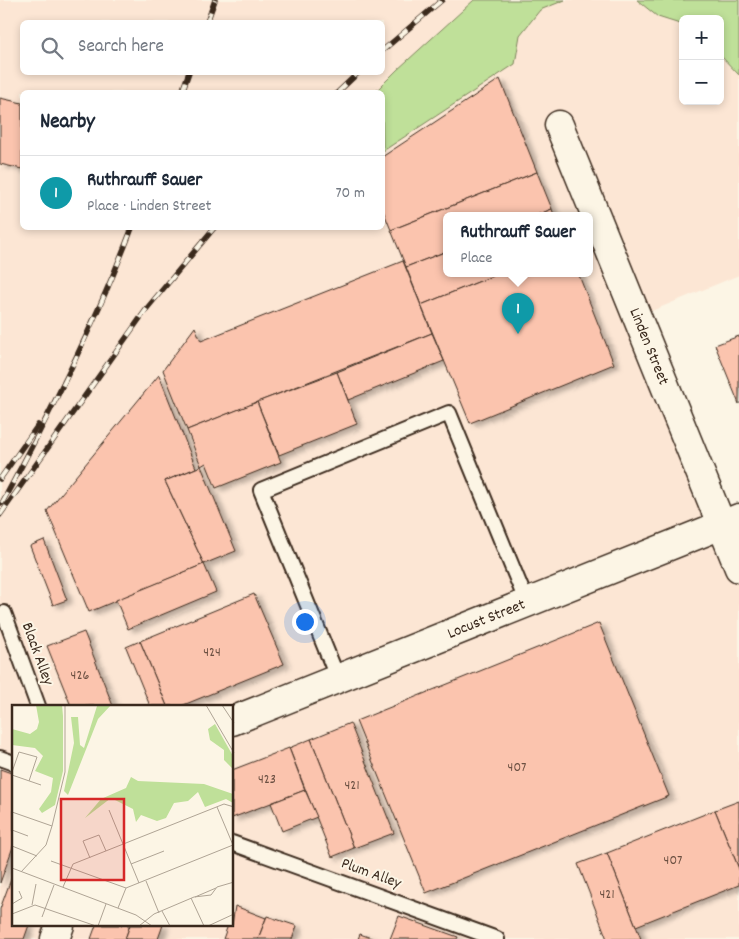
<!DOCTYPE html>
<html lang="en">
<head>
<meta charset="utf-8">
<style>
	body { margin:0; font-family:Dekko,sans-serif; background:#f6f6f7; color:#1f2937 }
	.controls { position:absolute; right:15px; top:15px; display:grid; overflow:hidden; border-radius:8px; box-shadow:0 2px 8px #0003 }
	.controls button { width:45px; height:45px; display:grid; place-items:center; padding:0; border:0; border-bottom:1px solid #e0e1e3; background:#fff; color:#1f2937; font:25px sans-serif }
	.you { position:absolute; left:304px; top:621px; width:18px; height:18px; margin:-12px; border:4px solid #fff; border-radius:50%; background:#1a73e8; box-shadow:0 0 0 8px #1a73e833 }
	.badge { display:grid; place-items:center; width:32px; height:32px; border-radius:50%; background:#3b2a1e; color:#fff; font-size:16px; font-weight:700 }
	.pin { position:absolute; translate:-50% -41px; filter:drop-shadow(0 1px 2px #0008) }
	.pin::after { content:''; position:absolute; top:26px; width:18px; height:15px; background:inherit; clip-path:polygon(0 0,100% 0,50% 100%) }
	.popup { position:absolute; left:443px; top:212px; width:150px; height:65px; box-sizing:border-box; display:grid; place-content:center; border-radius:8px; background:#fff; filter:drop-shadow(0 1px 4px #0005); font-size:16px; white-space:nowrap; color:#747a83 }
	.popup b { font-size:19px; color:#1f2937 }
	.popup::after { content:''; position:absolute; left:50%; top:100%; margin-left:-10px; border:10px solid transparent; border-top-color:#fff }
	.list { margin:0; padding:0; list-style:none }
	h2 { display:flex; justify-content:space-between; align-items:center; height:65px; margin:0; padding:0 20px; font-size:21px }
	h2 small { font-size:16px; font-weight:400; color:#747a83 }
	.list li { display:grid; grid-template-columns:32px 1fr auto; gap:15px; align-items:center; box-sizing:border-box; height:75px; padding:0 20px; border-top:1px solid #e0e1e3 }
	.list b { display:block; font-size:19px; white-space:nowrap }
	.list p { margin:0; font-size:16px; white-space:nowrap; color:#747a83 }
	.list em { font-size:16px; font-style:normal; color:#747a83 }
	.icon { flex:none; width:28px; height:28px; fill:none; stroke:currentColor; stroke-width:2; stroke-linecap:round; stroke-linejoin:round }
	.map { position:relative; flex:none; width:739px; height:939px; overflow:hidden }
	.search { position:absolute; background:#fff; box-shadow:0 2px 8px #0003; left:20px; top:20px; width:365px; height:55px; display:flex; align-items:center; gap:12px; box-sizing:border-box; padding:0 18px; border-radius:8px; color:#747a83; font-size:19px }
	.panel { position:absolute; background:#fff; box-shadow:0 2px 8px #0003; left:20px; top:90px; width:365px; height:140px; border-radius:8px }
	.map>svg:first-child { display:block }
	.built { fill:#fce6d4; fill-rule:evenodd }
	.green { fill:#bfe099; stroke:#7d855c }
	.building { fill:#fbc4ae; stroke:#3b2a1e; filter:url(#shadow) }
	.lines { fill:none; stroke-linecap:round; stroke-linejoin:round }
	.lane-casing { stroke:#3b2a1e; stroke-width:18 }
	.street-casing { stroke:#3b2a1e; stroke-width:31 }
	.lane { stroke:#fcf5e5; stroke-width:14 }
	.street { stroke:#fcf5e5; stroke-width:28 }
	.rail-casing { stroke:#3b2a1e; stroke-width:5.5 }
	.rail { stroke:#fcf5e5; stroke-width:4; stroke-dasharray:11; stroke-linecap:butt }
	.labels { text-anchor:middle; dominant-baseline:central; stroke-width:4; stroke-linejoin:round; paint-order:stroke }
	.number-label { font-size:14px; fill:#6b5042 }
	.street-label { font-size:16px; fill:#3b2a1e; stroke:#fcf5e5 }
	.inset-road { fill:none; stroke:#afa495; stroke-width:1 }
	.view { fill:#d62828; fill-opacity:0.15; stroke:#d62828; stroke-width:2.5 }
	.inset-edge { fill:none; stroke:#3b2a1e; stroke-width:2.5 }
</style>
</head>
<body>
<div class="map">
<svg width="739" height="939" viewBox="0 0 739 939">
	<defs>
		<filter id="shadow"><feDropShadow dx="5.5" dy="3" stdDeviation="2.5" flood-color="#0004"/></filter>
	</defs>
	<rect width="100%" height="100%" fill="#fcf5e5"/>
	<filter id="ink" filterUnits="userSpaceOnUse"><feTurbulence type="fractalNoise" baseFrequency=".02" numOctaves="2"/><feDisplacementMap in="SourceGraphic" scale="10" xChannelSelector="R" yChannelSelector="G"/><feConvolveMatrix kernelMatrix="1 2 1 2 8 2 1 2 1" color-interpolation-filters="sRGB"/></filter>
	<g filter="url(#ink)">
		<path class="built" d="M0,0h739v275l-102,42 102,251v371h-739zM683,19h37v82h-37zM22,22h360v50h-360zM22,92h360v136h-360zM447,215h142v58h-142zM14,706h218v219h-218z"/>
		<g class="green">
			<polygon points="474,0 565,0 540,10 520,35 515,64 383,151 382,92 375,92 397,70"/>
			<polygon points="637,0 739,0 739,75 720,55 720,19 683,19 683,25 658,17"/>
		</g>
		<g class="building">
			<polygon points="500,79 537,172 391,230 382,208 382,157"/>
			<polygon points="0,98 22,103 22,169 0,164"/>
			<polygon points="537,172 552,209 537,215 447,215 447,251 406,267 391,230"/>
			<polygon points="552,209 554,215 537,215"/>
			<polygon points="447,251 447,273 500,273 421,305 406,267"/>
			<polygon points="403,261 432,333 187,430 163,370 195,327 201,341"/>
			<polygon points="500,273 578,273 614,364 470,423 421,305"/>
			<polygon points="432,333 444,361 348,400 337,372"/>
			<polygon points="739,336 739,404 715,345"/>
			<polygon points="337,372 357,424 279,455 257,402"/>
			<polygon points="159,375 196,468 165,481 204,564 89,612 47,511"/>
			<polygon points="257,402 281,462 216,488 206,463 201,466 187,430"/>
			<polygon points="201,466 236,551 204,564 165,481"/>
			<polygon points="44,540 67,600 53,605 30,546"/>
			<polygon points="204,564 216,592 128,629 116,600"/>
			<polygon points="254,594 284,664 181,706 167,706 140,641"/>
			<polygon points="599,623 669,796 426,893 356,721"/>
			<polygon points="84,632 113,706 71,706 47,646"/>
			<polygon points="140,641 167,706 150,706 126,647"/>
			<polygon points="350,723 394,833 354,848 311,739"/>
			<polygon points="311,739 354,848 332,857 289,748"/>
			<polygon points="289,748 305,790 232,818 232,770"/>
			<polygon points="0,769 14,774 14,844 0,883"/>
			<polygon points="305,790 317,817 282,831 271,803"/>
			<polygon points="739,801 739,869 715,810"/>
			<polygon points="715,810 739,869 739,885 636,926 607,853"/>
			<polygon points="607,853 636,926 641,939 607,939 578,864"/>
			<polygon points="14,871 14,925 29,925 24,939 0,939 0,909"/>
			<polygon points="235,906 266,918 258,939 223,939 228,925 232,925"/>
			<polygon points="267,916 297,926 292,939 258,939"/>
			<polygon points="399,916 458,937 457,939 390,939"/>
			<polygon points="96,925 130,925 125,939 91,939"/>
			<polygon points="130,925 163,925 158,939 125,939"/>
			<polygon points="360,934 374,939 358,939"/>
		</g>
		<g class="lines">
			<g class="lane-casing">
				<g id="lane">
					<polyline points="4,613 38,706"/>
					<polyline points="338,679 261,490 449,413 527,603"/>
					<polyline points="0,758 14,763"/>
					<polyline points="232,843 497,939"/>
				</g>
			</g>
			<g class="street-casing">
				<g id="street">
					<path id="s1" d="M559,125l180,443"/>
					<path id="s2" d="M232,721l507,-203"/>
					<polyline points="55,939 60,925"/>
				</g>
			</g>
			<use href="#lane" class="lane"/>
			<use href="#street" class="street"/>
			<g class="rail-casing">
				<g id="rail">
					<polyline points="207,22 215,0"/>
					<polyline points="382,51 442,0"/>
					<polyline points="182,92 189,72"/>
					<polyline points="338,92 359,72"/>
					<polyline points="0,479 38,425"/>
					<path d="M2,503c48,-89 94,-181 130,-275"/>
					<polyline points="0,515 148,307 214,228"/>
				</g>
			</g>
			<use href="#rail" class="rail"/>
		</g>
	</g>
	<g class="labels">
		<g class="number-label">
			<text x="212" y="653">424</text>
			<text x="80" y="676">426</text>
			<text x="517" y="768">407</text>
			<text x="267" y="780">423</text>
			<text x="352" y="786">421</text>
			<text x="673" y="861">407</text>
			<text x="607" y="895">421</text>
		</g>
		<g class="street-label">
			<text stroke="none"><textPath href="#s1" startOffset="239">Linden Street</textPath></text>
			<text stroke="none"><textPath href="#s2" startOffset="274">Locust Street</textPath></text>
			<text transform="translate(37 654) rotate(70)">Black Alley</text>
			<text transform="translate(371 874) rotate(20)">Plum Alley</text>
		</g>
	</g>
	<g transform="translate(12 705)">
		<rect width="221" height="221" fill="#fcf5e5"/>
		<path d="M24,0h26l1,11v55l-8,34 -13,8 -3,-4 12,-17 2,-14 -18,-7 8,-15 -8,-8 -23,-3v-16l18,5 7,-5 2,-7zM99,0l-13,14 -30,76 -4,-4 10,-48 -3,-26h7l2,28 4,3 13,-42zM203,19l18,32v13l-9,-9v-10l-14,-10 -2,-11zM119,72l7,4 66,3 29,10v9l-7,-4 -21,8 -7,-15 -10,9 -14,2 -8,15 -9,3 -16,-6 -5,7 -3,-13 -22,-11 -26,20 16,-19 25,-11z" fill="#bfe099"/>
		<path class="inset-road" d="M194,0l28,48M210,0l12,18M0,67l7,-20 18,5 -8,24M0,70l29,10M205,102l16,38M97,105l30,73M0,107l40,14M0,125l16,6M0,141l25,10M78,153l-7,-17 16,-6 7,16M39,156l75,27M119,159l33,-13M0,163l124,47 16,11M9,167l25,-27 6,-19 13,-54v-67M134,176l13,32M51,182l10,-23 151,-60 10,3M183,192l21,-9M179,193l13,28M0,199l10,-6 -3,-7M20,200l4,-21M106,203l8,-20 107,-43M150,206l8,15M0,209l23,-9 61,21M30,212l12,-32M86,221l8,-22M127,221l15,-12 40,-17 17,-2 6,-8 17,-5M196,221l26,-12"/>
		<path class="view" d="M49,94h63v81h-63z"/>
		<rect width="221" height="221" class="inset-edge"/>
	</g>
</svg>
<div class="controls">
<button>+</button>
<button>−</button>
</div>
<div class="you"></div>
<div class="pin badge" style="left:518px;top:334px;background:#0f9aa8">1</div>
<div class="popup"><b>Ruthrauff Sauer</b>Place</div>
<div class="search"><svg class="icon" aria-label="search" viewBox="0 0 24 24"><circle cx="10" cy="10" r="6"/><path d="M15 15l6 6"/></svg>Search here</div>
<section class="panel">
<h2>Nearby<small></small></h2>
<ul class="list">
<li><span class="badge" style="background:#0f9aa8">1</span><div><b>Ruthrauff Sauer</b><p>Place · Linden Street</p></div><em>70 m</em></li>
</ul>
</section>
</div>
</body>
</html>
